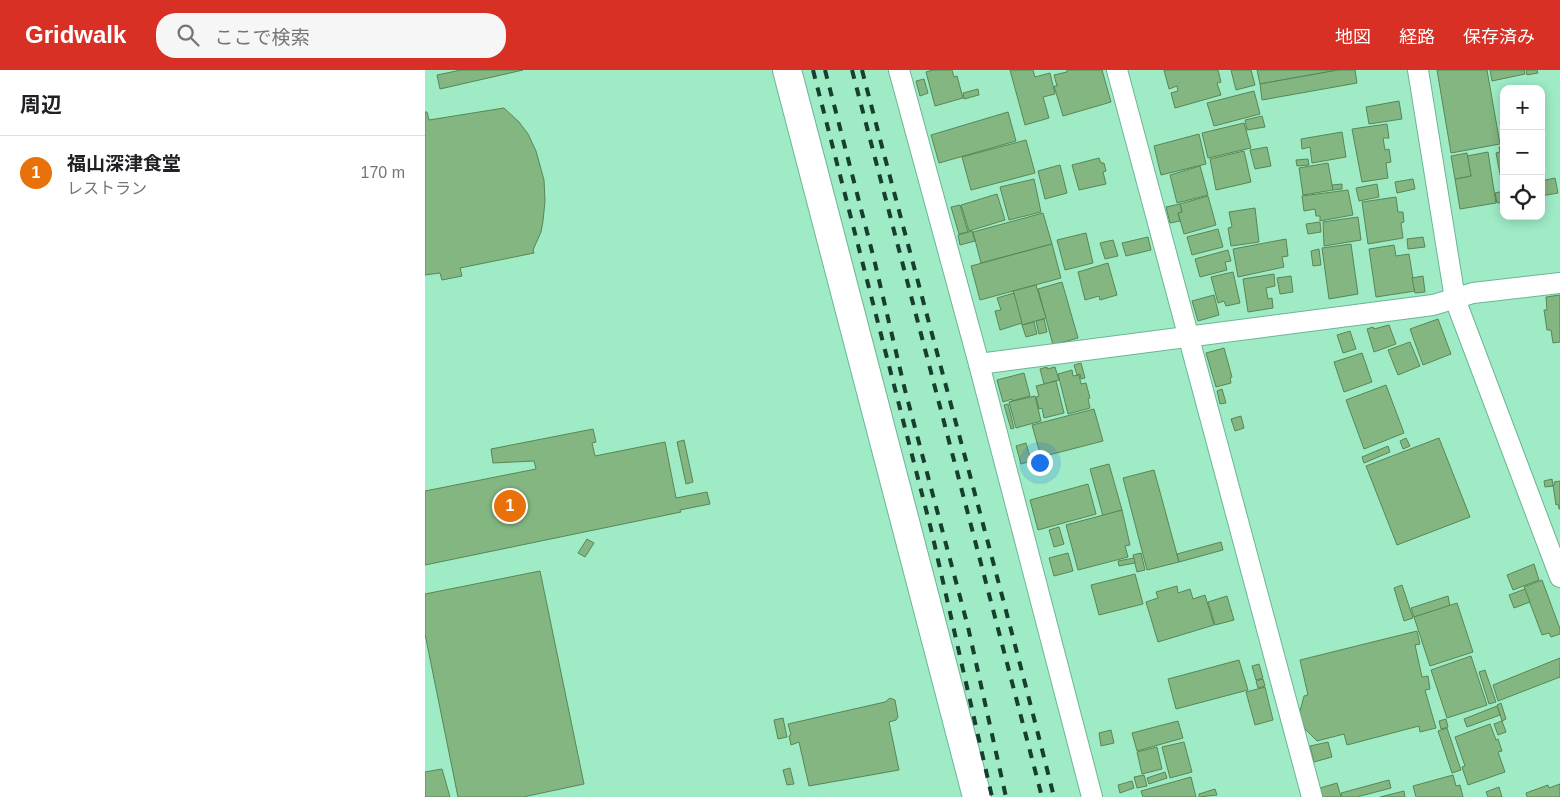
<!DOCTYPE html>
<html lang="ja">
<head>
<meta charset="utf-8">
<style>
	body { margin:0; font-family:Arial,"Noto Sans JP",sans-serif; background:#f6f6f6; color:#202124 }
	.controls { position:absolute; right:15px; top:15px; display:grid; overflow:hidden; border-radius:10px; box-shadow:0 2px 12px #0003 }
	.controls button { width:45px; height:45px; display:grid; place-items:center; padding:0; border:0; border-bottom:1px solid #e0e0e0; background:#fff; color:#202124; font:25px sans-serif }
	.you { position:absolute; left:614px; top:392px; width:18px; height:18px; margin:-12px; border:4px solid #fff; border-radius:50%; background:#1a73e8; box-shadow:0 0 0 8px #1a73e833 }
	.badge { display:grid; place-items:center; width:32px; height:32px; border-radius:50%; background:#d93025; color:#fff; font-size:16px; font-weight:700 }
	.pin { position:absolute; translate:-50% -50%; border:2px solid #fff; box-shadow:0 1px 5px #0006 }
	.list { margin:0; padding:0; list-style:none }
	h2 { display:flex; justify-content:space-between; align-items:center; height:65px; margin:0; padding:0 20px; font-size:21px }
	h2 small { font-size:16px; font-weight:400; color:#757577 }
	.list li { display:grid; grid-template-columns:32px 1fr auto; gap:15px; align-items:center; box-sizing:border-box; height:75px; padding:0 20px; border-top:1px solid #e0e0e0 }
	.list b { display:block; font-size:19px; white-space:nowrap }
	.list p { margin:0; font-size:16px; white-space:nowrap; color:#757577 }
	.list em { font-size:16px; font-style:normal; color:#757577 }
	.icon { flex:none; width:28px; height:28px; fill:none; stroke:currentColor; stroke-width:2; stroke-linecap:round; stroke-linejoin:round }
	.map { position:relative; flex:none; width:1135px; height:727px; overflow:hidden }
	header { display:flex; align-items:center; gap:30px; box-sizing:border-box; height:70px; padding:0 25px; background:#d93025; color:#fff }
	header strong { font-size:24px }
	nav { display:flex; gap:28px; margin-inline-start:auto; font-size:18px }
	.search { width:350px; height:45px; background:#f6f6f6; display:flex; align-items:center; gap:12px; box-sizing:border-box; padding:0 18px; border-radius:20px; color:#757577; font-size:19px }
	main { display:flex }
	aside { flex:1; background:#fff }
	.map>svg:first-child { display:block }
	.building { fill:#84b681; stroke:#578755 }
	.lines { fill:none; stroke-linecap:round; stroke-linejoin:round }
	.street-casing { stroke:#6ab694; stroke-width:22 }
	.secondary-casing { stroke:#6ab694; stroke-width:30 }
	.street { stroke:#fff; stroke-width:20 }
	.secondary { stroke:#fff; stroke-width:28 }
	.rail { stroke:#183e2f; stroke-width:4; stroke-dasharray:9 9; stroke-linecap:butt }
</style>
</head>
<body>
<header>
<strong>Gridwalk</strong>
<div class="search"><svg class="icon" aria-label="search" viewBox="0 0 24 24"><circle cx="10" cy="10" r="6"/><path d="M15 15l6 6"/></svg>ここで検索</div>
<nav><a>地図</a><a>経路</a><a>保存済み</a></nav>
</header>
<main>
<aside>
<h2>周辺<small></small></h2>
<ul class="list">
<li><span class="badge" style="background:#e8710a">1</span><div><b>福山深津食堂</b><p>レストラン</p></div><em>170 m</em></li>
</ul>
</aside>
<div class="map">
<svg width="1135" height="727" viewBox="0 0 1135 727">
	<rect width="100%" height="100%" fill="#9eebc6"/>
	<g class="building">
		<polygon points="36,0 98,0 15,19 12,5"/>
		<polygon points="508,0 527,0 529,7 532,6 538,28 510,36 501,2"/>
		<polygon points="585,0 608,0 610,7 625,3 630,24 618,27 624,48 600,55"/>
		<polygon points="642,0 677,0 686,32 638,46 629,16 632,16 629,5 642,2"/>
		<polygon points="739,0 793,0 796,12 792,13 796,25 750,38 746,23 753,21 752,16 744,19"/>
		<polygon points="806,0 826,0 830,15 811,20"/>
		<polygon points="832,0 913,0 835,14"/>
		<polygon points="913,0 930,0 932,13 837,30 835,14"/>
		<polygon points="1012,0 1062,0 1075,74 1026,83"/>
		<polygon points="1065,0 1099,0 1100,4 1067,11"/>
		<polygon points="1101,0 1112,0 1113,3 1102,5"/>
		<polygon points="499,9 503,23 495,26 491,11"/>
		<polygon points="553,19 554,25 539,29 538,23"/>
		<polygon points="829,21 835,44 789,56 782,33"/>
		<polygon points="974,31 977,49 944,54 941,37"/>
		<polygon points="79,38 94,52 103,64 111,81 119,110 120,131 118,151 116,162 108,180 109,183 35,198 37,206 17,210 15,203 0,205 0,42 2,42 4,50"/>
		<polygon points="583,42 591,71 514,93 506,65"/>
		<polygon points="837,46 840,57 822,60 820,50"/>
		<polygon points="1075,51 1079,51 1079,75"/>
		<polygon points="819,53 826,78 783,88 777,63"/>
		<polygon points="962,54 964,68 958,68 960,80 964,79 966,92 961,93 963,108 937,112 927,59"/>
		<polygon points="917,62 921,87 887,93 885,77 877,79 876,69"/>
		<polygon points="774,64 781,94 736,105 729,76"/>
		<polygon points="601,70 610,103 546,120 537,87"/>
		<polygon points="1079,76 1079,119 1078,119 1071,83 1075,82 1074,77"/>
		<polygon points="842,77 846,96 830,99 825,80"/>
		<polygon points="819,81 826,112 791,120 785,89"/>
		<polygon points="1063,82 1071,133 1035,139 1030,109 1046,106 1042,86"/>
		<polygon points="1042,83 1046,106 1030,109 1026,86"/>
		<polygon points="674,88 676,93 679,93 681,101 678,102 681,114 654,120 647,95"/>
		<polygon points="883,89 884,95 872,96 871,90"/>
		<polygon points="903,93 908,120 878,125 874,98"/>
		<polygon points="635,95 642,123 620,129 613,101"/>
		<polygon points="775,96 783,125 752,133 745,105"/>
		<polygon points="1130,108 1133,123 1116,126 1116,111"/>
		<polygon points="609,109 616,142 584,150 575,117"/>
		<polygon points="988,109 990,119 972,123 970,112"/>
		<polygon points="917,114 917,119 908,120 907,115"/>
		<polygon points="952,114 954,127 934,131 931,118"/>
		<polygon points="923,120 928,145 895,151 895,146 891,146 890,139 879,141 877,126"/>
		<polygon points="1079,121 1079,132 1072,133 1070,123"/>
		<polygon points="572,124 580,150 544,161 536,135"/>
		<polygon points="783,126 791,155 759,164 753,143 757,142 755,134"/>
		<polygon points="971,127 973,142 978,142 979,152 976,153 978,168 943,174 937,132"/>
		<polygon points="755,134 757,142 753,143 755,151 745,153 741,137"/>
		<polygon points="535,135 543,162 534,164 526,137"/>
		<polygon points="830,138 834,172 806,176 803,158 807,157 804,142"/>
		<polygon points="618,143 627,174 556,193 548,162"/>
		<polygon points="933,147 936,170 899,176 898,152"/>
		<polygon points="895,152 896,162 883,164 881,154"/>
		<polygon points="793,159 798,177 767,185 762,167"/>
		<polygon points="547,161 550,171 535,175 533,165"/>
		<polygon points="661,163 668,193 640,200 632,170"/>
		<polygon points="723,167 726,180 701,186 697,173"/>
		<polygon points="998,167 1000,177 983,179 982,169"/>
		<polygon points="861,169 863,186 857,187 859,197 813,207 808,179"/>
		<polygon points="688,170 693,186 680,189 675,173"/>
		<polygon points="627,174 636,208 555,230 546,196"/>
		<polygon points="926,174 933,224 904,229 897,178"/>
		<polygon points="969,175 971,186 984,184 990,221 951,227 944,179"/>
		<polygon points="894,179 896,195 888,196 886,181"/>
		<polygon points="803,180 806,191 800,192 802,200 775,207 770,189"/>
		<polygon points="683,193 692,225 675,230 674,226 660,230 653,202"/>
		<polygon points="808,202 815,233 801,236 799,231 793,233 786,207"/>
		<polygon points="849,204 850,216 841,218 843,229 847,228 848,238 823,242 818,209"/>
		<polygon points="866,206 868,222 855,224 852,208"/>
		<polygon points="998,206 1000,222 990,223 987,208"/>
		<polygon points="637,212 653,268 628,275 613,219"/>
		<polygon points="611,215 621,248 597,255 588,221"/>
		<polygon points="589,223 597,253 575,260 570,241 576,240 572,228"/>
		<polygon points="789,225 794,245 773,251 767,231"/>
		<polygon points="1135,225 1135,272 1128,273 1126,260 1122,260 1119,240 1122,240 1121,227"/>
		<polygon points="619,249 622,262 614,264 611,251"/>
		<polygon points="1013,249 1026,284 998,295 985,259"/>
		<polygon points="609,252 612,264 601,267 597,255"/>
		<polygon points="964,255 971,274 949,282 942,259 948,257 949,259"/>
		<polygon points="925,261 931,279 918,283 912,265"/>
		<polygon points="985,272 995,296 973,305 963,280"/>
		<polygon points="799,278 807,307 805,308 806,313 791,317 781,283"/>
		<polygon points="937,283 947,312 919,322 909,292"/>
		<polygon points="656,293 660,308 656,309 655,304 652,305 649,295"/>
		<polygon points="622,297 622,299 630,297 634,310 619,314 615,299"/>
		<polygon points="647,300 648,306 654,305 656,314 661,313 665,328 663,329 665,338 643,344 633,304"/>
		<polygon points="599,303 605,326 587,331 587,329 578,332 572,310"/>
		<polygon points="631,311 639,343 619,348 617,338 614,339 611,327 614,326 611,316"/>
		<polygon points="961,315 979,363 939,379 921,330"/>
		<polygon points="797,319 801,333 795,334 792,321"/>
		<polygon points="610,326 616,351 591,358 584,332"/>
		<polygon points="583,334 589,358 586,359 579,335"/>
		<polygon points="669,339 678,371 616,387 607,355"/>
		<polygon points="816,346 819,358 810,361 806,349"/>
		<polygon points="168,359 171,372 167,373 170,386 240,372 251,428 282,422 285,434 255,440 256,442 0,495 0,421 111,399 109,391 68,393 66,379"/>
		<polygon points="981,368 985,376 978,379 975,371"/>
		<polygon points="1014,368 1045,447 972,475 941,396"/>
		<polygon points="259,370 268,412 261,414 252,372"/>
		<polygon points="601,373 606,391 596,394 591,376"/>
		<polygon points="963,376 965,382 939,393 937,387"/>
		<polygon points="684,394 697,440 678,446 665,399"/>
		<polygon points="729,400 754,492 722,500 698,408"/>
		<polygon points="1127,409 1128,416 1120,417 1119,411"/>
		<polygon points="1135,411 1135,439 1134,439 1133,434 1131,435 1128,415 1130,414 1129,412"/>
		<polygon points="663,414 671,444 613,460 605,430"/>
		<polygon points="697,440 705,475 700,476 703,487 653,500 641,455"/>
		<polygon points="634,457 639,474 629,477 624,460"/>
		<polygon points="162,469 169,473 160,487 153,483"/>
		<polygon points="796,472 798,480 754,492 752,484"/>
		<polygon points="643,483 648,501 629,506 624,488"/>
		<polygon points="716,483 720,500 712,502 708,485"/>
		<polygon points="709,488 710,493 694,496 693,491"/>
		<polygon points="1109,494 1114,510 1088,520 1082,505"/>
		<polygon points="115,501 159,714 98,727 33,727 0,564 0,524"/>
		<polygon points="710,504 718,534 674,545 666,515"/>
		<polygon points="1117,510 1135,559 1135,564 1126,567 1124,563 1117,565 1099,517"/>
		<polygon points="977,515 988,548 979,551 969,518"/>
		<polygon points="752,516 753,523 765,519 768,529 780,525 789,555 733,572 721,532 733,528 731,522"/>
		<polygon points="1100,519 1105,532 1089,538 1084,525"/>
		<polygon points="802,526 809,550 790,555 783,532"/>
		<polygon points="1023,526 1025,536 989,547 986,538"/>
		<polygon points="1032,533 1048,582 1005,596 989,547"/>
		<polygon points="992,561 995,574 990,575 997,607 1003,606 1005,619 1000,620 1011,658 995,662 994,656 922,675 919,664 892,671 880,659 876,648 875,641 879,626 883,625 875,590"/>
		<polygon points="1046,586 1062,635 1022,648 1006,600"/>
		<polygon points="1135,588 1135,607 1073,631 1068,615"/>
		<polygon points="814,590 823,620 751,639 743,609"/>
		<polygon points="834,594 838,608 831,610 827,596"/>
		<polygon points="1060,600 1071,632 1064,634 1054,602"/>
		<polygon points="838,609 840,616 833,618 831,611"/>
		<polygon points="840,617 848,650 830,655 821,622"/>
		<polygon points="465,628 470,630 473,647 471,650 464,652 474,700 384,716 374,672 366,675 364,666 366,665 363,654 460,632"/>
		<polygon points="1076,633 1081,649 1077,651 1072,635"/>
		<polygon points="1072,636 1075,645 1042,657 1039,649"/>
		<polygon points="358,648 362,667 353,669 349,650"/>
		<polygon points="1021,649 1023,657 1016,659 1014,651"/>
		<polygon points="753,651 758,668 712,681 707,663"/>
		<polygon points="1077,651 1081,662 1073,665 1069,654"/>
		<polygon points="1065,654 1071,670 1073,669 1077,681 1073,682 1080,702 1043,715 1037,697 1040,696 1030,667"/>
		<polygon points="1022,658 1036,700 1027,703 1013,661"/>
		<polygon points="686,660 689,673 676,676 674,663"/>
		<polygon points="759,672 767,702 745,708 737,677"/>
		<polygon points="903,672 907,687 889,692 885,676"/>
		<polygon points="732,677 737,699 717,704 712,682"/>
		<polygon points="365,698 369,714 362,715 358,700"/>
		<polygon points="17,699 25,727 0,727 0,702"/>
		<polygon points="740,702 742,708 724,714 722,708"/>
		<polygon points="719,705 722,716 712,718 709,707"/>
		<polygon points="1028,705 1031,716 1035,715 1038,727 991,727 988,716"/>
		<polygon points="766,707 771,727 718,727 716,721"/>
		<polygon points="964,710 966,718 932,727 917,727 916,723"/>
		<polygon points="707,711 709,718 695,723 693,715"/>
		<polygon points="912,713 916,727 898,727 895,718"/>
		<polygon points="1135,714 1135,727 1102,727 1101,723 1123,715 1124,718"/>
		<polygon points="1074,717 1077,727 1063,727 1061,722"/>
		<polygon points="790,719 792,725 774,727 774,724"/>
		<polygon points="979,721 980,727 955,727"/>
	</g>
	<g class="lines">
		<g class="street-casing">
			<g id="street">
				<polyline points="474,0 554,294 667,727"/>
				<polyline points="692,0 887,727"/>
				<polyline points="993,0 1030,229 1135,507"/>
				<polyline points="554,294 1008,235 1048,223 1135,213"/>
			</g>
		</g>
		<g class="secondary-casing">
			<polyline id="secondary" points="362,0 552,727"/>
		</g>
		<use href="#street" class="street"/>
		<use href="#secondary" class="secondary"/>
		<g class="rail">
			<polyline points="388,0 506,459 567,727"/>
			<polyline points="400,0 449,189 480,320 543,557 581,727"/>
			<polyline points="427,0 617,727"/>
			<path d="M437,0c63,243 131,484 192,727"/>
		</g>
	</g>
</svg>
<div class="controls">
<button>+</button>
<button>−</button>
<button><svg class="icon" aria-label="locate" viewBox="0 0 24 24"><circle cx="12" cy="12" r="6"/><path d="M12 2v4M12 18v4M2 12h4M18 12h4"/></svg></button>
</div>
<div class="you"></div>
<div class="pin badge" style="left:85px;top:436px;background:#e8710a">1</div>
</div>
</main>
</body>
</html>
